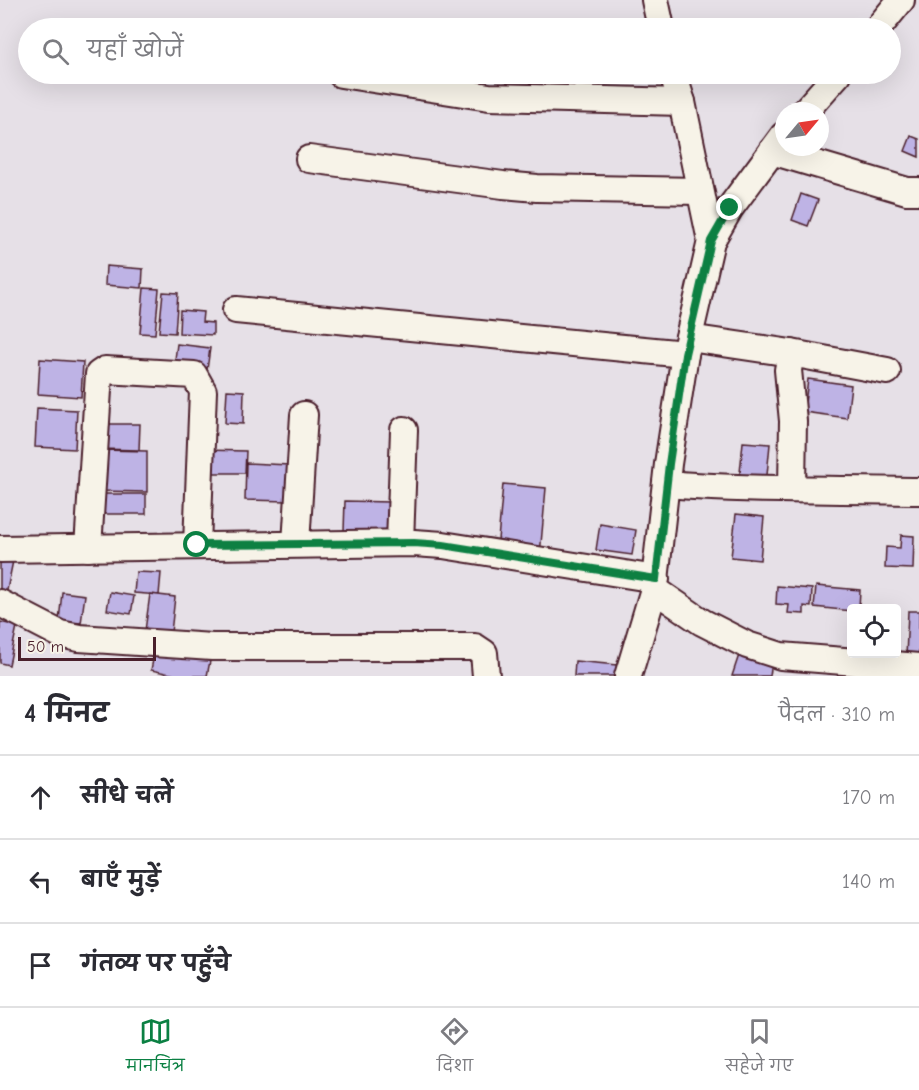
<!DOCTYPE html>
<html lang="hi">
<head>
<meta charset="utf-8">
<style>
	body { margin:0; font-family:"Comic Neue","Playpen Sans Deva",sans-serif; background:#f7f7f7; color:#2b2b33 }
	.controls { position:absolute; right:18px; bottom:18px; display:grid; overflow:hidden; border-radius:6px; box-shadow:0 6px 24px #0002 }
	.controls button { width:54px; height:54px; display:grid; place-items:center; padding:0; border:0; border-bottom:2px solid #e1e1e2; background:#fff; color:#2b2b33; font:30px sans-serif }
	.compass { position:absolute; left:775px; top:102px; width:54px; height:54px; border-radius:50%; background:#fff; box-shadow:0 6px 24px #0002; rotate:61deg }
	.scale { position:absolute; left:18px; bottom:15px; width:138px; box-sizing:border-box; padding-left:6px; border:3px solid #4a1f2b; border-top:0; font-size:16px; line-height:21px; white-space:nowrap; color:#4a1f2b; -webkit-text-stroke:4px #f7f3e8; paint-order:stroke }
	.stop { position:absolute; width:18px; height:18px; margin:-14px; border:4px solid #0b8043; border-radius:50%; background:#fff }
	.stop.end { background:#0b8043; border-color:#fff; box-shadow:0 2px 6px #0008 }
	.list { margin:0; padding:0; list-style:none }
	h2 { display:flex; justify-content:space-between; align-items:center; height:78px; margin:0; padding:0 24px; font-size:26px }
	h2 small { font-size:20px; font-weight:400; color:#7c7c81 }
	.list li { display:grid; grid-template-columns:39px 1fr auto; gap:18px; align-items:center; box-sizing:border-box; height:84px; padding:0 24px; border-top:2px solid #e1e1e2 }
	.list b { display:block; font-size:22px; white-space:nowrap }
	.list em { font-size:20px; font-style:normal; color:#7c7c81 }
	.icon { flex:none; width:33px; height:33px; fill:none; stroke:currentColor; stroke-width:2; stroke-linecap:round; stroke-linejoin:round }
	.map { position:relative; flex:none; width:919px; height:676px; overflow:hidden }
	.search { position:absolute; background:#fff; box-shadow:0 6px 24px #0002; left:18px; right:18px; top:18px; height:66px; display:flex; align-items:center; gap:15px; box-sizing:border-box; padding:0 21px; border-radius:33px; color:#7c7c81; font-size:22px }
	.sheet { height:330px; background:#fff }
	nav { display:flex; justify-content:space-around; align-items:center; box-sizing:border-box; height:84px; border-top:2px solid #e1e1e2; background:#fff; font-size:16px; color:#7c7c81 }
	nav a { display:grid; justify-items:center; gap:3px }
	nav .on { color:#0b8043 }
	.map>svg:first-child { display:block }
	.building { fill:#beb3e5; stroke:#4a1f2b; stroke-width:1.5 }
	.lines { fill:none; stroke-linecap:round; stroke-linejoin:round }
	.minor-casing { stroke:#4a1f2b; stroke-width:30 }
	.minor { stroke:#f7f3e8; stroke-width:26 }
	.route { stroke:#0b8043; stroke-width:8 }
</style>
</head>
<body>
<div class="map">
<svg width="919" height="676" viewBox="0 0 919 676">
	<rect width="100%" height="100%" fill="#e6e0e7"/>
	<filter id="ink" filterUnits="userSpaceOnUse"><feTurbulence type="fractalNoise" baseFrequency=".0167" numOctaves="2"/><feDisplacementMap in="SourceGraphic" scale="12" xChannelSelector="R" yChannelSelector="G"/><feConvolveMatrix kernelMatrix="1 2 1 2 8 2 1 2 1" color-interpolation-filters="sRGB"/></filter>
	<g filter="url(#ink)">
		<g class="building">
			<polygon points="911,136 919,139 919,157 905,151"/>
			<polygon points="801,194 818,200 808,226 792,220"/>
			<polygon points="106,266 143,269 142,288 105,285"/>
			<polygon points="144,288 159,289 155,334 140,333"/>
			<polygon points="163,292 178,293 175,333 159,332"/>
			<polygon points="180,310 203,312 202,322 213,323 213,335 179,333"/>
			<polygon points="177,344 210,348 207,370 174,367"/>
			<polygon points="40,359 83,362 81,397 38,394"/>
			<polygon points="808,379 851,385 847,418 804,412"/>
			<polygon points="227,390 244,391 243,424 225,423"/>
			<polygon points="37,408 77,410 75,449 35,447"/>
			<polygon points="99,424 140,424 139,450 99,449"/>
			<polygon points="743,442 770,444 766,485 739,483"/>
			<polygon points="101,450 147,451 147,492 100,491"/>
			<polygon points="203,450 246,451 245,473 202,473"/>
			<polygon points="246,463 289,465 288,501 245,500"/>
			<polygon points="503,484 546,488 540,555 497,551"/>
			<rect x="96" y="494" width="50" height="20"/>
			<polygon points="345,501 389,502 388,533 344,531"/>
			<polygon points="736,514 764,517 760,560 731,557"/>
			<polygon points="600,524 636,530 632,555 596,550"/>
			<polygon points="901,535 914,536 913,569 885,568 886,547 900,548"/>
			<polygon points="14,556 4,605 0,603 0,557"/>
			<polygon points="136,572 161,573 159,595 134,593"/>
			<polygon points="777,586 812,589 811,607 804,606 804,614 788,613 789,605 776,604"/>
			<polygon points="816,586 860,590 859,608 852,608 852,611 814,607"/>
			<polygon points="62,592 85,595 81,623 59,621"/>
			<polygon points="110,592 134,596 131,614 107,610"/>
			<polygon points="150,594 175,597 170,641 144,638"/>
			<polygon points="908,611 919,611 919,658 906,657"/>
			<polygon points="0,622 17,626 9,665 0,663"/>
			<polygon points="155,650 210,661 207,676 180,676 151,670"/>
			<polygon points="740,652 772,662 770,676 732,676"/>
			<polygon points="575,661 617,665 616,676 574,676"/>
		</g>
		<g class="lines">
			<g class="minor-casing">
				<g id="minor">
					<polyline points="655,0 661,28"/>
					<polyline points="878,28 901,0"/>
					<polyline points="341,74 489,97 682,102"/>
					<polyline points="673,74 682,102 711,241"/>
					<polyline points="805,111 838,74"/>
					<polyline points="772,151 907,191 919,191"/>
					<polyline points="309,159 503,185 537,188 699,191"/>
					<polyline points="236,310 685,354"/>
					<polyline points="689,338 791,353 887,371"/>
					<polyline points="791,353 788,370 793,421 792,488"/>
					<path d="M666,484c84,7 169,5 253,7"/>
					<polyline points="400,543 404,430"/>
					<polyline points="296,544 304,415"/>
					<polyline points="88,548 99,374 105,370 194,375 203,391 197,545"/>
					<polyline points="0,549 414,543 443,545 656,579"/>
					<polyline points="654,589 702,622 747,645 781,656 919,667"/>
					<polyline points="0,603 60,634 79,638 212,647 475,647 484,653 486,676"/>
					<polyline points="628,676 654,589 668,464 685,354 711,241 730,208 784,135"/>
				</g>
			</g>
			<use href="#minor" class="minor"/>
		</g>
	</g>
	<g class="lines" filter="url(#ink)">
		<polyline class="route" points="197,545 414,543 443,545 656,579 669,464 685,354 711,241 730,208"/>
	</g>
</svg>
<div class="controls">
<button><svg class="icon" aria-label="locate" viewBox="0 0 24 24"><circle cx="12" cy="12" r="6"/><path d="M12 2v4M12 18v4M2 12h4M18 12h4"/></svg></button>
</div>
<svg class="compass" viewBox="-18 -18 36 36"><path d="M0-13l5 13h-10z" fill="#e53935"/><path d="M0 13l5-13h-10z" fill="#7c7c81"/></svg>
<div class="scale">50 m</div>
<div class="stop" style="left:197px;top:545px"></div>
<div class="stop end" style="left:730px;top:208px"></div>
<div class="search"><svg class="icon" aria-label="search" viewBox="0 0 24 24"><circle cx="10" cy="10" r="6"/><path d="M15 15l6 6"/></svg>यहाँ खोजें</div>
</div>
<section class="sheet">
<h2>4 मिनट<small>पैदल · 310 m</small></h2>
<ul class="list">
<li><svg class="icon" aria-label="ahead" viewBox="0 0 24 24"><path d="M12 20V5M6 11l6-6 6 6"/></svg><div><b>सीधे चलें</b></div><em>170 m</em></li>
<li><svg class="icon" aria-label="left" viewBox="0 0 24 24"><path d="M17 20v-9H6M10 6l-5 5 5 5"/></svg><div><b>बाएँ मुड़ें</b></div><em>140 m</em></li>
<li><svg class="icon" aria-label="arrive" viewBox="0 0 24 24"><path d="M6 21V4h12l-3 4 3 4H6"/></svg><div><b>गंतव्य पर पहुँचे</b></div></li>
</ul>
</section>
<nav>
<a class="on"><svg class="icon" aria-label="map" viewBox="0 0 24 24"><path d="M3 6l6-2 6 2 6-2v14l-6 2-6-2-6 2zM9 4v14M15 6v14"/></svg>मानचित्र</a>
<a><svg class="icon" aria-label="directions" viewBox="0 0 24 24"><path d="M12 3l9 9-9 9-9-9zM9 14v-3h6M13 9l2 2-2 2"/></svg>दिशा</a>
<a><svg class="icon" aria-label="saved" viewBox="0 0 24 24"><path d="M7 4h10v16l-5-4-5 4z"/></svg>सहेजे गए</a>
</nav>
</body>
</html>
